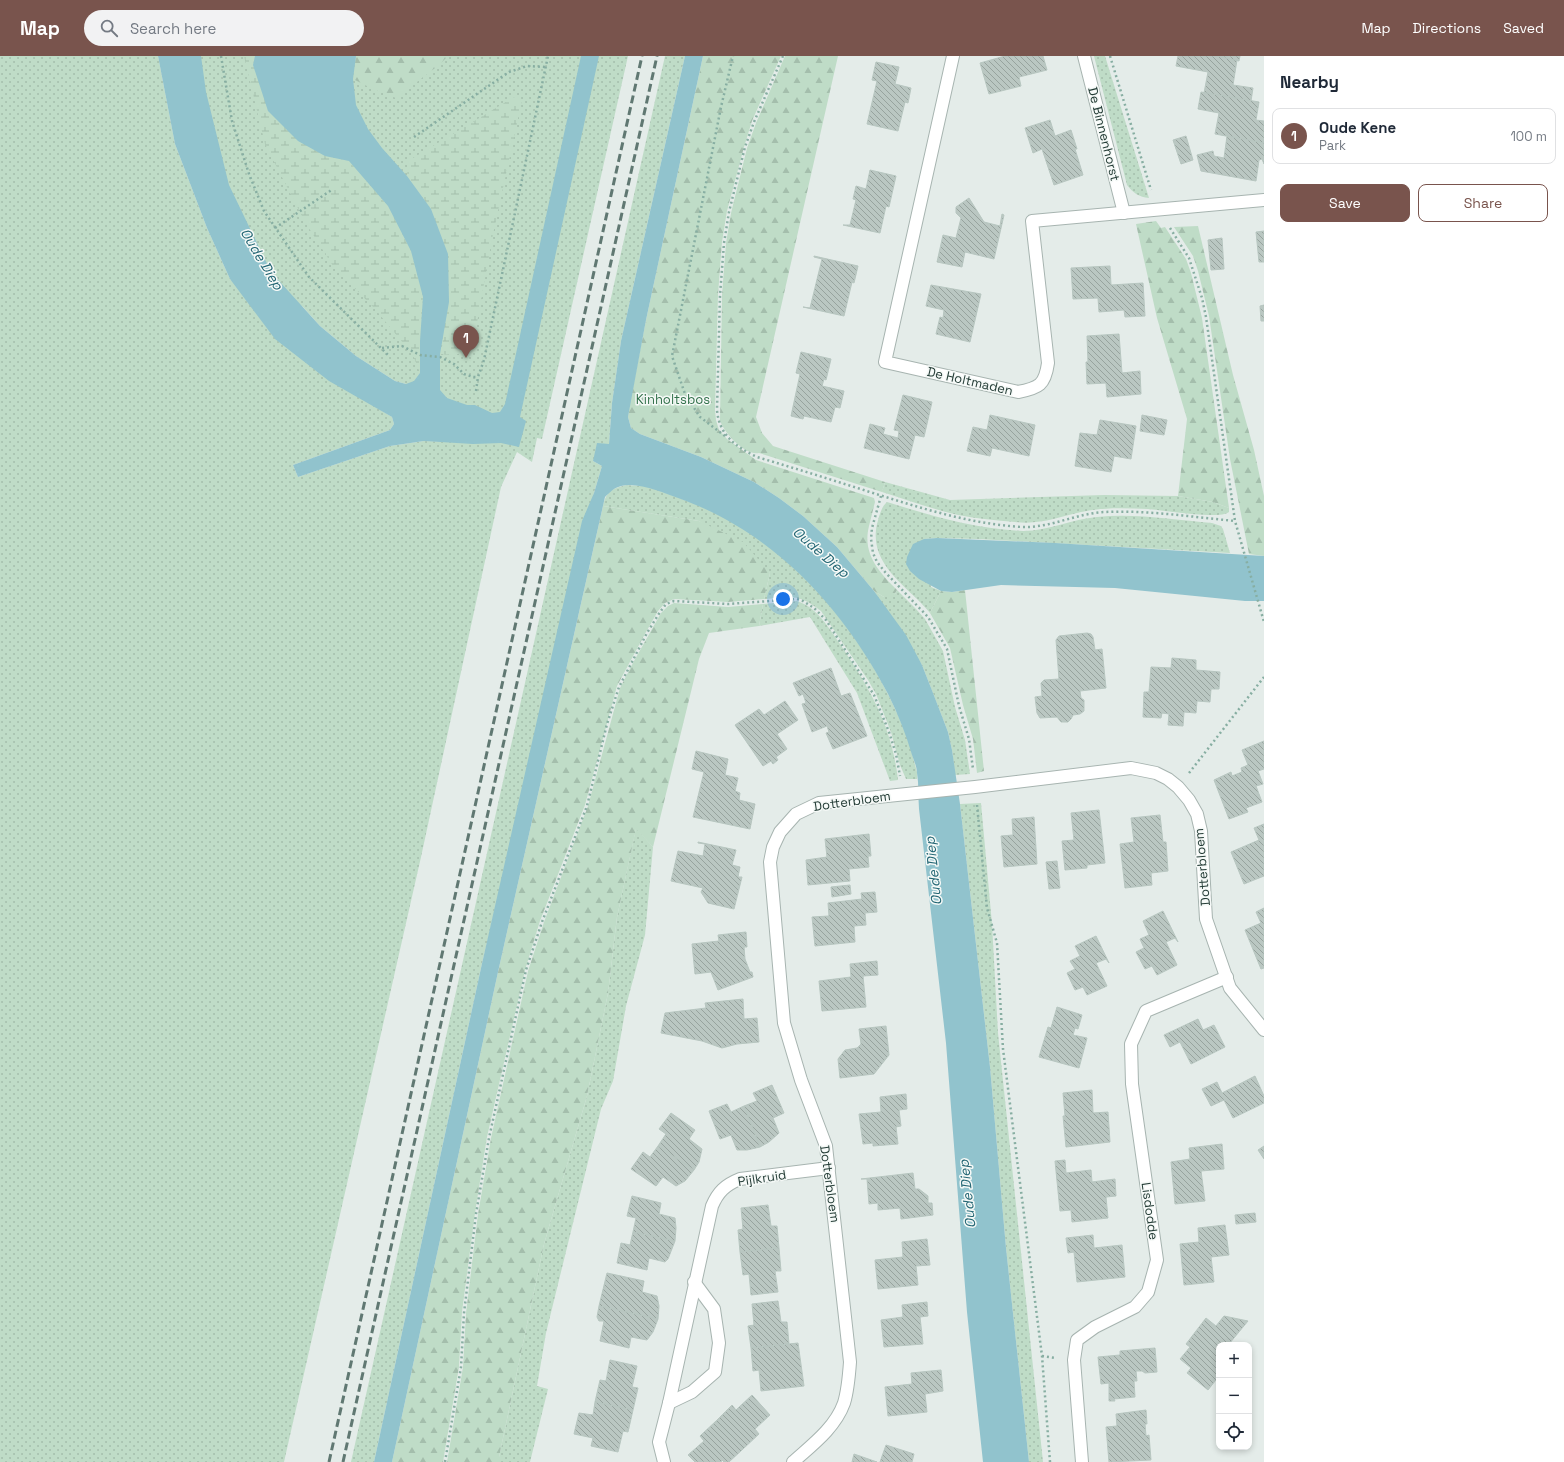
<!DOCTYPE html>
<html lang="en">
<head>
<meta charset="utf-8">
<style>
	body { margin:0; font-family:"Space Grotesk",sans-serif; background:#f2f2f3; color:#1f2937 }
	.controls { position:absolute; right:12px; bottom:12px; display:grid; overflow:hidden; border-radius:8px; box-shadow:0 2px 6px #0003 }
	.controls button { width:36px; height:36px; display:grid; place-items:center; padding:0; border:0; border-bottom:1px solid #e0e1e3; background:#fff; color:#1f2937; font:20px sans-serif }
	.you { position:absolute; left:783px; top:543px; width:14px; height:14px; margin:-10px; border:3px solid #fff; border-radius:50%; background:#1a73e8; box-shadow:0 0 0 6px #1a73e833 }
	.badge { display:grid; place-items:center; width:26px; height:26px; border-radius:50%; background:#79544d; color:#fff; font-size:13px; font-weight:700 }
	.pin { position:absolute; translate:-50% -33px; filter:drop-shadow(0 1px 2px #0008) }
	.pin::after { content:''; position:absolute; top:21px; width:14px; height:12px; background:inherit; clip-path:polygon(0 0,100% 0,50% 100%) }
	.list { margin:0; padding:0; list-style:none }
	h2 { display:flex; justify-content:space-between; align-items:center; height:52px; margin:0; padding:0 16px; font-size:17px }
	h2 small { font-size:13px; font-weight:400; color:#747a83 }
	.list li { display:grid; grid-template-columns:26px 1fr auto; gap:12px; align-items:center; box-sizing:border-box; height:56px; margin:0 8px 8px; padding:0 8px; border:1px solid #e0e1e3; border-radius:8px }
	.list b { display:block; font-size:15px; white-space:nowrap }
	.list p { margin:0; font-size:13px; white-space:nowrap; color:#747a83 }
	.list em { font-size:13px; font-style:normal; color:#747a83 }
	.actions { display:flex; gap:8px; padding:12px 16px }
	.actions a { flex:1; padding:9px 0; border:1px solid #79544d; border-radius:8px; text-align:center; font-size:14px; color:#79544d }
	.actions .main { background:#79544d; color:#fff }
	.icon { flex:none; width:22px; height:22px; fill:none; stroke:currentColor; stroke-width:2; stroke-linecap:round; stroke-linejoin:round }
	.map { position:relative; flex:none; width:1264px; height:1406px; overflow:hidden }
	header { display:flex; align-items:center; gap:24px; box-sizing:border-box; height:56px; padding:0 20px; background:#79544d; color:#fff }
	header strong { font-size:19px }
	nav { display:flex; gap:22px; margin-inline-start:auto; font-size:14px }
	.search { width:280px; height:36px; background:#f2f2f3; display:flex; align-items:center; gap:10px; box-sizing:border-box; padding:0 14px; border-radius:22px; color:#747a83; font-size:15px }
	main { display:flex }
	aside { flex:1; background:#fff }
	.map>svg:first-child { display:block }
	.grass { fill:url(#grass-dots) }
	.forest { fill:url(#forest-firs) }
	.wetland { fill:url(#wetland-marsh) }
	.water { fill:#91c3cd }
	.building { fill:url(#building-back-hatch); stroke:#b7c6c0 }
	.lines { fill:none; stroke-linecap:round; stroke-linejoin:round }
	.minor-casing { stroke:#a7b4b0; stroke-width:14 }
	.path { stroke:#87aea2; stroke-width:2.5; stroke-dasharray:2 3; stroke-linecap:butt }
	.minor { stroke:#fff; stroke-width:12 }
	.rail { stroke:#607872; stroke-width:3; stroke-dasharray:8 4; stroke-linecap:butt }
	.labels { text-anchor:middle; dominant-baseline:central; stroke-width:3; stroke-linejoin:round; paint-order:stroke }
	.street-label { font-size:13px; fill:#253d37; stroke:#f5f9f7 }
	.park-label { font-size:13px; fill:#32714b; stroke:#f5f9f7 }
	.water-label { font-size:14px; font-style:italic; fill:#236674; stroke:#f5f9f7 }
</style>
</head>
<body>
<header>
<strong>Map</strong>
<div class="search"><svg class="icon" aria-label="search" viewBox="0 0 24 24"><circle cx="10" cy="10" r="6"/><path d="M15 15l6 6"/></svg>Search here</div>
<nav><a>Map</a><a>Directions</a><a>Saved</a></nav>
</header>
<main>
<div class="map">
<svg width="1264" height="1406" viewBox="0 0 1264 1406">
	<defs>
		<pattern id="grass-dots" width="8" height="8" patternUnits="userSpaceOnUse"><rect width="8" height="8" fill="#bfdcc7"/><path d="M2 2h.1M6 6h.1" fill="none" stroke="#a4beac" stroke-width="1.8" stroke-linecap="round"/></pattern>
		<pattern id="forest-firs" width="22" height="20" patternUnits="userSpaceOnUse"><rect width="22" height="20" fill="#bfdcc7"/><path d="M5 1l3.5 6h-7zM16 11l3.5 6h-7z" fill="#a4beac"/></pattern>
		<pattern id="wetland-marsh" width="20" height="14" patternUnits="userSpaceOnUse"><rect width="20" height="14" fill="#bfdcc7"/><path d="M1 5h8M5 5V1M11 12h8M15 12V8" fill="none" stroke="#a4beac"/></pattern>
		<pattern id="building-back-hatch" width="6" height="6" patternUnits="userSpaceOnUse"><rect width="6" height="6" fill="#bac7c2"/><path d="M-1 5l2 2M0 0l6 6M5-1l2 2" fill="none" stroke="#97a39e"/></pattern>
	</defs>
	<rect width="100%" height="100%" fill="#e4ece9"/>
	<g class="grass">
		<polygon points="0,0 158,0 175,88 207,172 230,223 371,348 392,361 394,368 390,374 293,409 298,421 390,390 424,385 504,387 406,328 395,325 356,300 320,270 303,251 224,197 188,0 628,0 542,383 537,382 532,406 517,396 501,431 421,801 284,1406 0,1406"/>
		<polygon points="665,0 685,0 621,285 612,347 609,388 593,405 602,410 594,437 481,912 374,1406 351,1406"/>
		<path d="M1094,0h11l44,142c-10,-1 -16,-5 -22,-13z"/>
		<path d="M885,426l65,18 154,-5 74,1 35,6 16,6v4c-10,8 -67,-2 -81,-3 -23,-1 -45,-2 -67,3 -23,5 -41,13 -66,10 -19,-2 -38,-3 -57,-7 -26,-6 -51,-15 -76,-23z"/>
		<path d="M627,429c7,1 15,0 21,2 13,3 25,9 37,13 102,37 179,131 219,229 6,14 9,29 13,43v7h-11l-6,-14 -9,-33 -15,-38 -8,-14 -47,-69c-23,-18 -29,-14 -57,-12l6,-26 -71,-52 -96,-15c3,-15 10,-18 24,-21z"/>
		<path d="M887,446c45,14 89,27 136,29 26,0 49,-12 74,-14 38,-4 78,3 115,6l9,3 2,3 7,24 -252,-14 -41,-1 -13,1 7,48 10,4 -11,22c-23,-28 -62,-48 -53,-89 2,-7 4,-17 10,-22z"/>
		<polygon points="897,534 916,553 925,563 943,595 955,651 965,684 970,718 955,719 952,694 948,676 922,609 874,535 884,541 895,538"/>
		<path d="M797,545c21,7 31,26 43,43 30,45 52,82 58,136l-8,1 -33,-88 -47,-76 -51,9 4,-22z"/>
		<polygon points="981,747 992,868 998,977 1043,1406 1029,1406 1006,1192 990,1011 960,748"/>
		<polygon points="636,772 653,791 645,879 626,950 613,1025 601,1053 546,1277 537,1330 548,1333 530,1406 499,1406 499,1401 544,1188 587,1040 608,937 617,861"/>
	</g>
	<g class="forest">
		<polygon points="356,0 448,0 439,9 396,42 373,33 353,23"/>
		<path d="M703,0h78l-29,65 -8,26 -17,64 -5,31 -4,53 -3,115 1,10 3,10 8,9 29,21 118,38 1,4c-2,8 -4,16 -6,24 -7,28 10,46 28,64l-4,7h-9l-10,-6 -37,-44 -34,-31 -24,-18 -25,-16 -53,-25 -61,-23 -9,-6 -3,-11 2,-15 16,-82z"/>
		<path d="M785,0h53l-82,361 6,16 11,13 112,36 -3,10 -123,-39c-14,3 -36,-21 -39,-33l2,-125 4,-52 5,-30 16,-65 9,-25z"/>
		<polygon points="1156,165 1161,172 1165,171 1186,203 1191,217 1202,262 1229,452 1213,446 1178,440 1187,363 1157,262 1136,168"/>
		<polygon points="1198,170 1233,319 1254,394 1264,440 1264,500 1249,498 1230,403 1209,260 1198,215 1193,200 1174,171"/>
		<polygon points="603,450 699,465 743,486 770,517 764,543 728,546 674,543 665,547 658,555 646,576 617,630 585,749 540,865 525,914 487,1081 475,1157 462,1256 459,1311 443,1406 392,1406 498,916"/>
		<polygon points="965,534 984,715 977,717 973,683 963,649 950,592 930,557 941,535 952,536"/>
		<polygon points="674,547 728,551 763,548 759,570 709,577 699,603 653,791 636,773 617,861 608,937 587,1040 544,1188 499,1401 499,1406 447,1406 463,1311 466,1257 478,1158 491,1082 528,915 544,866 588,750 620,632 634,605 661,557 668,550"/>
	</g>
	<g class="wetland">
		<polygon points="244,0 255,0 253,9 325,100 349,105 388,150 411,195 423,241 420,285 420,317 413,299 375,253 333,210 305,166 265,88"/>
		<polygon points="514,41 522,44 492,183 475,278 465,297 450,299 440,298 443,286 431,153 407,120 408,105"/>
	</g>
	<g class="water">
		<polygon points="158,0 201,0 206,36 229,129 271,216 320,270 356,300 395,325 406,328 414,325 420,317 420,285 423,241 411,195 388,150 349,105 325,100 298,85 268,55 253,9 255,0 356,0 353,23 356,49 368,73 382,92 407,120 431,153 448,198 449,246 440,298 440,334 447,342 467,349 475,349 492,357 500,356 505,348 581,0 599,0 520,361 526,365 519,391 501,387 473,388 424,385 390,390 298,421 293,409 390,374 394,368 392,361 329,325 275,283 230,223 207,172 175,88"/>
		<path d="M685,0h18l-57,264 -18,97 3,11 9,6 61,23 53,25 25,16 24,18 34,31 37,44 32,44 16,30 11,28 15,39 4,18 8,54 30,263 16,181 23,214h-46l-16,-150 -21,-269 -27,-234c-1,-12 0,-24 -2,-36 0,-6 -3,-12 -5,-18 -6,-21 -14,-41 -24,-61 -46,-88 -116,-163 -210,-196 -16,-6 -48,-20 -64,-9 -3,2 -6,5 -9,8l-107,475 -106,490h-18l107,-494 101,-447 12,-28 8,-27 -9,-5 4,-18 12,1 3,-41 9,-62z"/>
		<polygon points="937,482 1055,487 1264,500 1264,545 1245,545 1115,532 1001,529 952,536 941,535 919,523 910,515 906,508 907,501 913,488 924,483"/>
	</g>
	<g class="building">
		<polygon points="1005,0 1043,0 1047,14 1019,21 1021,30 989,38 980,7"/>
		<polygon points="1178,0 1217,0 1237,4 1233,29 1253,32 1251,45 1204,37 1208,16 1176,10"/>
		<polygon points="1217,0 1240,0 1239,5"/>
		<polygon points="876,6 899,11 895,28 911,32 908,47 905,46 898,75 867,68 877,25 872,24"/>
		<polygon points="1201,36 1259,46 1256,64 1264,65 1264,87 1215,78 1219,57 1198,53"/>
		<polygon points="1050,64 1055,80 1071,74 1077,93 1075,93 1083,119 1054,129 1042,93 1033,97 1025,72"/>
		<polygon points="1186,80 1193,104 1181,108 1173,84"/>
		<polygon points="1227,80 1264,87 1264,108 1262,103 1259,104 1256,125 1201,115 1197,99 1213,95 1214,100 1224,102"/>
		<polygon points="870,114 896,120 889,151 886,150 880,177 843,169 850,169 856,144 853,143 856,130 866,133"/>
		<polygon points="969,142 984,166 1000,170 1002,158 1004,159 994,203 965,196 962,211 937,206 943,179 956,182 961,162 956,157 956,151"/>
		<polygon points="1264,175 1264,206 1259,206 1256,176"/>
		<polygon points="1222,182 1224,213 1211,214 1208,184"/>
		<polygon points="814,200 858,210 854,227 852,226 844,260 803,251 810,252 822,203 814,201"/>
		<polygon points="1110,210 1111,229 1143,227 1145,260 1125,261 1124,254 1099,256 1098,242 1073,243 1071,212"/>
		<polygon points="931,229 981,238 970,286 936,278 940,261 943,262 944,254 926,250"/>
		<polygon points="1264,249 1264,265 1261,265 1260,250"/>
		<polygon points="1119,278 1122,317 1140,315 1141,338 1107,341 1106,327 1087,328 1086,306 1088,306 1087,280"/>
		<polygon points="801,296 831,303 826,324 824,323 822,330 844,335 840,352 835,351 831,366 804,360 803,363 791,360 800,318 796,317"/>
		<polygon points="903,339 932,346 924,381 915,379 909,403 864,392 870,368 885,372 883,378 898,382 899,375 894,374"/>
		<polygon points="990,359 1035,369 1029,400 992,392 990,400 967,395 973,371 987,374"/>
		<polygon points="1142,359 1167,364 1164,379 1140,375"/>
		<polygon points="1100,364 1136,370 1131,403 1114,400 1111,416 1075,410 1080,377 1097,379"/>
		<polygon points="1087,577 1091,578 1093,581 1095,594 1102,593 1106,632 1080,635 1081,642 1084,644 1084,655 1080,658 1073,659 1071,663 1068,666 1061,666 1057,661 1040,662 1037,657 1035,641 1042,640 1041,627 1044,624 1059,623 1056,584 1059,580"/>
		<polygon points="1172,602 1196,604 1196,614 1220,616 1219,633 1211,633 1210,646 1197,645 1196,657 1184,656 1183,670 1168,669 1169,658 1162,657 1161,662 1143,661 1144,636 1149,636 1151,611 1171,612"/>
		<polygon points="831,612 841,640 850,637 867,680 833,693 826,677 829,676 827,670 812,676 802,648 806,647 803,638 799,640 793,627"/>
		<polygon points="785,645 798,664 777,678 787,693 776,701 778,704 773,708 771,705 763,710 735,669 759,653 764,659"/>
		<polygon points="1264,685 1264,713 1258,715 1263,728 1256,730 1262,746 1246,752 1248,756 1229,763 1214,724 1231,716 1232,720 1242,716 1241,712 1248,709 1242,694"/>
		<polygon points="696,695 728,703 725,719 738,722 735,735 740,737 739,744 755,748 750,773 693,761 704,716 692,713"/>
		<polygon points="1099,754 1105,807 1087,809 1087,812 1065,814 1062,785 1074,784 1071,757"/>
		<polygon points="1160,759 1163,786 1166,786 1168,815 1151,817 1152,829 1125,832 1120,788 1134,786 1131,762"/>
		<polygon points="1034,761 1037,808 1004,811 1001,780 1013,779 1012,763"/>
		<polygon points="1264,768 1264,820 1244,828 1231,796 1259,784 1254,772"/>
		<polygon points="869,778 871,800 868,800 869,811 849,813 850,825 808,829 806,804 827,801 825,783"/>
		<polygon points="698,786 736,794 732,809 740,811 738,821 742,821 734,853 708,847 701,836 703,832 671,825 678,795 703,800 705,788 698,787"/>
		<polygon points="1057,805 1060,832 1049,833 1046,806"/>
		<polygon points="850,829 851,838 832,841 831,831"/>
		<polygon points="875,836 877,856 865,857 866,869 854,870 855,886 815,890 812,861 829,860 828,847 862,843 861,837"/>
		<polygon points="1264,852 1264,912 1261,913 1245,874 1261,867 1256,856"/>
		<polygon points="1163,855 1178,886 1175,882 1166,886 1177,909 1157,919 1152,910 1145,913 1136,896 1144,892 1140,883 1149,879 1143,865"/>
		<polygon points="746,876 747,891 744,891 745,903 750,916 752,916 753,921 718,934 711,916 695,918 692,888 719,885 718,879"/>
		<polygon points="1096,880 1109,907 1106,903 1096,907 1107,930 1087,939 1083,931 1075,934 1067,917 1075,913 1070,905 1080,900 1075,890"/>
		<polygon points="877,905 878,919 863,920 866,951 822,955 819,925 851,921 850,908"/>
		<polygon points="743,943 744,963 757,962 759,986 737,988 722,992 702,985 661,977 665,957 706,952 705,947"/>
		<polygon points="1057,951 1082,959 1078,973 1075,972 1073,979 1087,982 1079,1012 1039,1001 1048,971 1051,972"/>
		<polygon points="1198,963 1203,974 1214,969 1225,991 1191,1008 1180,986 1170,991 1164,979"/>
		<polygon points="886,970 889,999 874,1018 840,1022 838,1003 845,994 857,992 861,988 859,973"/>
		<polygon points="1255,1020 1264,1040 1264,1047 1233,1062 1224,1044 1211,1050 1202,1033 1217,1026 1222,1037"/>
		<polygon points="772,1029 784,1057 773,1062 779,1077 769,1086 760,1091 744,1050 757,1045 753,1037"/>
		<polygon points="1092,1034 1093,1057 1108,1056 1110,1086 1066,1091 1063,1060 1065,1060 1063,1037"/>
		<polygon points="906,1038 907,1053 899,1054 901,1070 896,1071 898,1088 873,1090 873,1087 863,1088 859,1058 881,1056 880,1041"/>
		<polygon points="727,1048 731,1056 744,1050 760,1091 747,1094 737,1094 731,1079 720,1083 709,1055"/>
		<polygon points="671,1057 695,1074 689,1083 702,1093 699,1106 694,1114 658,1090 666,1078 659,1073"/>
		<polygon points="1222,1088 1224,1113 1201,1115 1205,1145 1175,1148 1171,1106 1190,1103 1189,1092"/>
		<polygon points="658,1090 694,1114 685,1125 676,1130 663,1121 656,1130 631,1113 643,1096 650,1101"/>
		<polygon points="1264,1090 1264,1103 1258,1094"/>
		<polygon points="1065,1104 1066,1117 1091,1114 1092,1126 1115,1123 1116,1140 1106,1141 1108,1162 1072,1166 1071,1154 1060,1155 1055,1105"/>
		<polygon points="913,1117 915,1133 919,1133 928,1140 928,1147 932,1147 933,1159 901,1163 900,1152 878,1154 878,1147 869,1148 867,1123 861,1123"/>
		<polygon points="632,1140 661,1147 659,1158 675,1162 676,1172 675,1185 633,1176 636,1162 627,1160"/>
		<polygon points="768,1149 771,1170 777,1170 779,1192 740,1196 738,1174 743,1173 741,1152"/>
		<polygon points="1255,1157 1256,1166 1236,1168 1235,1159"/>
		<polygon points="1225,1169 1229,1199 1211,1201 1214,1226 1184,1229 1180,1188 1199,1186 1198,1172"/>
		<polygon points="633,1176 675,1185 668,1203 665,1206 649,1202 647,1214 617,1207 621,1187 630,1189"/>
		<polygon points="1093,1179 1094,1192 1122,1189 1125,1221 1077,1226 1074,1196 1068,1197 1066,1182"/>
		<polygon points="927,1183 930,1209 916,1210 918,1229 878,1233 875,1204 903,1201 902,1186"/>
		<polygon points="779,1192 781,1215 775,1215 778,1236 751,1239 749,1218 743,1219 740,1196"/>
		<polygon points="607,1217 644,1225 642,1236 657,1240 659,1250 658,1263 599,1250"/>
		<polygon points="778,1245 781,1266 787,1266 789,1288 751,1292 748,1270 754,1269 752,1248"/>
		<polygon points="927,1246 928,1260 920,1261 923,1288 884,1291 881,1264 903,1261 902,1249"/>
		<polygon points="599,1250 658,1263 653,1276 647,1284 631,1281 629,1292 600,1285 604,1265 599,1265 597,1261"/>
		<polygon points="1224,1260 1248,1265 1229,1288 1230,1289 1219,1289 1219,1320 1208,1334 1187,1317 1191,1312 1180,1303 1190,1291 1186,1288 1206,1262 1216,1270"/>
		<polygon points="798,1287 804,1330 761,1335 759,1314 753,1315 751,1292"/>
		<polygon points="1155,1292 1157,1316 1145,1317 1142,1315 1136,1315 1137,1325 1134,1325 1135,1341 1114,1343 1115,1345 1109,1345 1109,1327 1101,1328 1098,1301 1120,1299 1120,1295"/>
		<polygon points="610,1304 637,1310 632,1331 638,1332 633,1354 595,1346 600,1324 606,1325"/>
		<polygon points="941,1314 943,1335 925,1338 927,1356 888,1360 885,1331 912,1328 911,1317"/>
		<polygon points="752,1339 770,1359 755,1373 759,1378 743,1393 716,1365 732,1349 736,1354"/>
		<polygon points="595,1346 633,1354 628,1376 623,1375 618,1396 591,1390 593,1382 574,1378 579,1357 593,1359"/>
		<polygon points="1146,1354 1147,1368 1145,1368 1146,1380 1149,1379 1151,1404 1109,1406 1106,1371 1117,1370 1116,1358"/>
		<polygon points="716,1365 743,1393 729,1406 724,1406 722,1404 721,1406 695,1406 688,1399 704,1385 700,1380"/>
		<polygon points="886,1389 914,1398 912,1406 880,1406"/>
		<polygon points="854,1398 877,1406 852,1406"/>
	</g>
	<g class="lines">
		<g class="minor-casing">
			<g id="minor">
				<path d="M953,0l-68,306 133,30c21,-4 27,-7 30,-29l-16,-142 232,-21"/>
				<polyline points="1084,0 1124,157"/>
				<polyline points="669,1347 692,1336 715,1316 719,1287 714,1253 694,1226"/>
				<path d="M664,1406l-5,-20 10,-39 43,-197c6,-14 13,-21 28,-27l89,-11"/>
				<path d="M793,1406c19,-17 42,-34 51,-59 4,-13 5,-27 6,-41l-24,-216 -25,-66 -17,-57 -14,-161 3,-15 7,-15 16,-18 23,-11 156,-16 156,-19 25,5 12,6 10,8 11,13 8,14 4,17 5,88 24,69 34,42"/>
				<polyline points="1082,1406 1074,1304 1077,1284 1095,1271 1135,1251 1148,1236 1157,1204 1132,1028 1131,988 1146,955 1227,921"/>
			</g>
		</g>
		<g class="path">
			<polyline points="221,0 232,65 249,118 264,155 309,221 389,300"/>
			<path d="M783,0l-29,66 -9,25 -16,65 -5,31 -4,52 -3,115c2,25 19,37 40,47 40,12 79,24 119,37 48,15 95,30 146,33 29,1 55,-14 83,-15 43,-2 87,5 130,9"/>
			<polyline points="1110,0 1151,134"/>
			<polyline points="414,81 509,16 527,10 546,11"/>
			<polyline points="275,172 333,133"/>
			<polyline points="1170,172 1189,202 1202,242 1206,261 1235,465 1264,566"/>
			<polyline points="382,292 402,290 420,299 440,301 454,308 464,318 473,321 478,321"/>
			<polyline points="476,335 478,321 484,304 548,0"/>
			<polyline points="725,380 700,361 685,338 672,300 721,51 733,0"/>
			<polyline points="881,440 872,472 871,483 873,497 877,506 885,516 928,561 947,593 959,650 969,683 973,713"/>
			<polyline points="1189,717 1264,621"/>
			<polyline points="977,749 987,852 997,887 1003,993 1042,1300 1050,1406"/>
			<polyline points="1042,1300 1055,1302"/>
			<polyline points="445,1406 461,1311 464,1257 476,1158 489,1082 526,914 542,866 587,750 607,668 619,631 647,577 660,556 666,548 674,545 728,548 797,543 803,545 814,552 826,564 874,639 889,676 896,698 900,720"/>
		</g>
		<use href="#minor" class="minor"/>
		<g class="rail">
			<polyline points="329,1406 642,0"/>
			<polyline points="343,1406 657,0"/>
		</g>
	</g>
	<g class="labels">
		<g class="street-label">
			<text transform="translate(1104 78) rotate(76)">De Binnenhorst</text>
			<text transform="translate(970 325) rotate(13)">De Holtmaden</text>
			<text transform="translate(852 745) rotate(-8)">Dotterbloem</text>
			<text transform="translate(1202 811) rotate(-95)">Dotterbloem</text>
			<text transform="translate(762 1122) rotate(-9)">Pijlkruid</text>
			<text transform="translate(830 1128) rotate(82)">Dotterbloem</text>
			<text transform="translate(1150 1155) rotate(82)">Lisdodde</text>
		</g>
		<g class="park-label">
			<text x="673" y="343">Kinholtsbos</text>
		</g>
		<g class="water-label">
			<text transform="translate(262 203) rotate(59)">Oude Diep</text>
			<text transform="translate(821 496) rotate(41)">Oude Diep</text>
			<text transform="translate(933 815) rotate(-96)">Oude Diep</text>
			<text transform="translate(967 1138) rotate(-96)">Oude Diep</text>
		</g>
	</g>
</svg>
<div class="controls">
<button>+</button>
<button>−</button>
<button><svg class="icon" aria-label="locate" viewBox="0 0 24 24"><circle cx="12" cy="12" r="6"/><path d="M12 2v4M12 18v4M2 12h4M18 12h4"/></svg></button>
</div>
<div class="you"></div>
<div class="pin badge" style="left:466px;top:302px">1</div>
</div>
<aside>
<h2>Nearby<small></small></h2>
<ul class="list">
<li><span class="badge">1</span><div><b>Oude Kene</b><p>Park</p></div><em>100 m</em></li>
</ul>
<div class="actions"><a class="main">Save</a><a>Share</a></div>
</aside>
</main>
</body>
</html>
